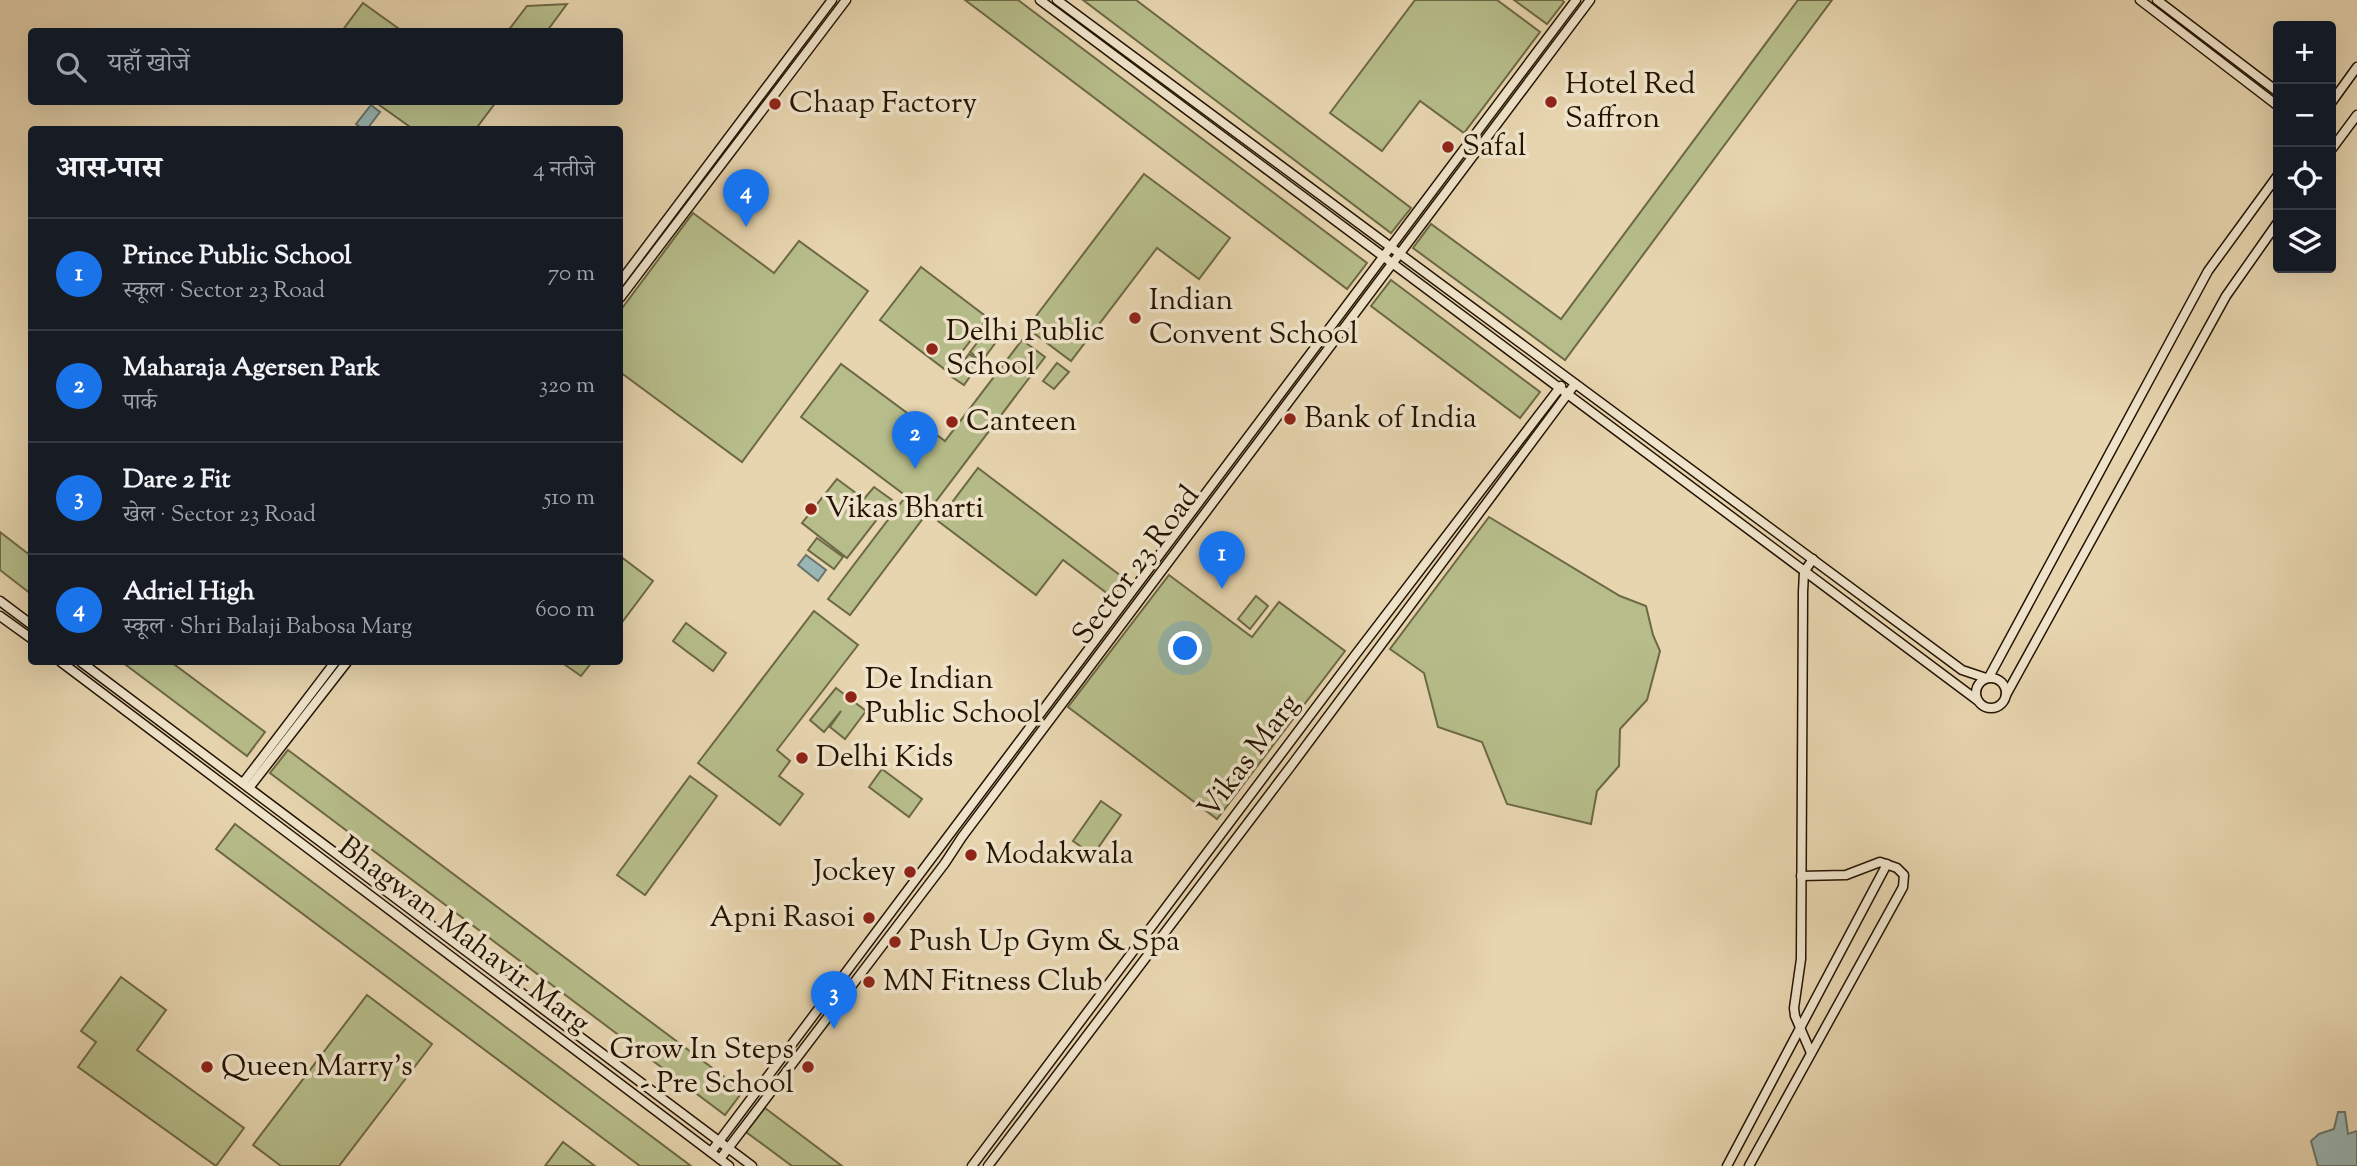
<!DOCTYPE html>
<html lang="hi">
<head>
<meta charset="utf-8">
<style>
	body { margin:0; font-family:"Sorts Mill Goudy","Noto Serif Devanagari",serif; background:#20242c; color:#f1f3f6 }
	.controls { position:absolute; right:21px; top:21px; display:grid; overflow:hidden; border-radius:7px; box-shadow:0 7px 28px #0002 }
	.controls button { width:63px; height:63px; display:grid; place-items:center; padding:0; border:0; border-bottom:2px solid #363941; background:#171b24; color:#f1f3f6; font:35px sans-serif }
	.you { position:absolute; left:1186px; top:649px; width:24px; height:24px; margin:-18px; border:5px solid #fff; border-radius:50%; background:#1a73e8; box-shadow:0 0 0 10px #1a73e833 }
	.badge { display:grid; place-items:center; width:46px; height:46px; border-radius:50%; background:#1a73e8; color:#fff; font-size:23px; font-weight:700 }
	.pin { position:absolute; translate:-50% -58px; filter:drop-shadow(0 2px 4px #0008) }
	.pin::after { content:''; position:absolute; top:37px; width:24px; height:21px; background:inherit; clip-path:polygon(0 0,100% 0,50% 100%) }
	.list { margin:0; padding:0; list-style:none }
	h2 { display:flex; justify-content:space-between; align-items:center; height:91px; margin:0; padding:0 28px; font-size:30px }
	h2 small { font-size:23px; font-weight:400; color:#9ea1a6 }
	.list li { display:grid; grid-template-columns:46px 1fr auto; gap:21px; align-items:center; box-sizing:border-box; height:112px; padding:0 28px; border-top:2px solid #363941 }
	.list b { display:block; font-size:26px; white-space:nowrap }
	.list p { margin:0; font-size:23px; white-space:nowrap; color:#9ea1a6 }
	.list em { font-size:23px; font-style:normal; color:#9ea1a6 }
	.icon { flex:none; width:38px; height:38px; fill:none; stroke:currentColor; stroke-width:2; stroke-linecap:round; stroke-linejoin:round }
	.map { position:relative; flex:none; width:2357px; height:1166px; overflow:hidden }
	.search { position:absolute; background:#171b24; box-shadow:0 7px 28px #0002; left:28px; top:28px; width:595px; height:77px; display:flex; align-items:center; gap:18px; box-sizing:border-box; padding:0 24px; border-radius:7px; color:#9ea1a6; font-size:26px }
	.panel { position:absolute; background:#171b24; box-shadow:0 7px 28px #0002; left:28px; top:126px; width:595px; height:539px; border-radius:7px }
	.map>svg:first-child { display:block }
	.green { fill:#b6bd8a; stroke:#6d6845; stroke-width:2 }
	.water { fill:#9ab6b4; stroke:#6b756c; stroke-width:2 }
	.lines { fill:none; stroke-linecap:round; stroke-linejoin:round }
	.secondary-casing { stroke:#241300; stroke-width:11 }
	.secondary { stroke:#efe4cb; stroke-width:8 }
	.poi-dot { fill:#8f2418; stroke:#efe4cb; stroke-width:2.5 }
	.labels { text-anchor:middle; dominant-baseline:central; stroke-width:7; stroke-linejoin:round; paint-order:stroke }
	.poi-label { font-size:30px; fill:#241300; stroke:#efe4cb; text-anchor:start }
	.street-label { font-size:30px; fill:#241300; stroke:#efe4cb }
</style>
</head>
<body>
<div class="map">
<svg width="2357" height="1166" viewBox="0 0 2357 1166">
	<rect width="100%" height="100%" fill="#e7d5af"/>
	<filter id="stains"><feTurbulence type="fractalNoise" baseFrequency=".00286" numOctaves="4"/><feColorMatrix values="0 0 0 0 .2 0 0 0 0 .09 0 0 0 0 .02 0 0 0 .5 -.17"/></filter>
	<radialGradient id="worn" r=".72"><stop offset=".6" stop-color="#630" stop-opacity="0"/><stop offset="1" stop-color="#630" stop-opacity=".3"/></radialGradient>
	<g class="green">
		<polygon points="965,0 1018,0 1367,263 1347,289"/>
		<polygon points="1083,0 1136,0 1411,208 1391,233"/>
		<polygon points="1415,0 1497,0 1540,32 1464,133 1420,101 1382,151 1330,113"/>
		<polygon points="1514,0 1562,0 1564,2 1547,24"/>
		<polygon points="1798,0 1832,0 1565,360 1413,248 1431,224 1561,319"/>
		<polygon points="363,3 402,31 342,31"/>
		<polygon points="567,4 547,31 508,31 527,6"/>
		<polygon points="375,102 374,102 496,102 475,130 413,129"/>
		<polygon points="1144,174 1230,238 1199,279 1157,248 1071,361 1027,328"/>
		<polygon points="693,213 774,273 799,241 868,291 742,462 620,372 620,311"/>
		<polygon points="921,267 988,318 947,371 880,320"/>
		<polygon points="1391,280 1540,392 1520,418 1371,306"/>
		<polygon points="987,330 999,338 982,361 970,352"/>
		<polygon points="1022,340 1045,357 850,615 828,599 906,496 801,417 841,364 945,441"/>
		<polygon points="969,354 980,362 964,385 952,377"/>
		<polygon points="1057,363 1069,372 1054,389 1043,381"/>
		<polygon points="978,468 1125,579 1112,597 1063,560 1036,595 938,521"/>
		<polygon points="837,479 864,499 874,487 892,500 847,558 802,523"/>
		<polygon points="1489,517 1620,596 1646,606 1653,635 1660,651 1647,700 1620,729 1619,766 1597,791 1591,824 1507,804 1482,742 1438,727 1424,673 1390,649"/>
		<polygon points="0,532 31,556 31,594 0,570"/>
		<polygon points="817,538 843,557 834,569 808,550"/>
		<polygon points="620,556 653,581 620,625"/>
		<polygon points="1169,575 1252,637 1279,602 1345,651 1217,819 1068,707"/>
		<polygon points="1256,596 1268,606 1250,629 1238,619"/>
		<polygon points="814,611 858,645 777,750 790,761 779,776 803,794 780,825 698,763"/>
		<polygon points="686,623 726,653 713,671 673,641"/>
		<polygon points="122,662 171,662 265,732 247,756"/>
		<polygon points="561,662 592,662 581,676"/>
		<polygon points="836,688 866,711 845,739 830,727 841,711 824,732 810,720"/>
		<polygon points="288,750 743,1091 725,1115 270,773"/>
		<polygon points="882,769 922,799 909,817 869,787"/>
		<polygon points="690,776 717,796 645,895 617,875"/>
		<polygon points="1101,801 1121,815 1093,855 1073,841"/>
		<polygon points="235,824 691,1166 640,1166 216,849"/>
		<polygon points="121,977 166,1010 137,1050 244,1128 216,1166 78,1067 96,1042 81,1031"/>
		<polygon points="367,995 432,1044 339,1166 281,1166 253,1145"/>
		<polygon points="765,1108 842,1166 792,1166 746,1132"/>
		<polygon points="563,1142 595,1166 545,1166"/>
	</g>
	<g class="water">
		<polygon points="371,105 380,112 367,129 363,129 356,124"/>
		<polygon points="806,555 826,570 818,581 798,565"/>
		<polygon points="2338,1112 2345,1112 2348,1134 2357,1131 2357,1166 2318,1166 2311,1141 2319,1134 2334,1129"/>
	</g>
	<g class="lines">
		<g class="secondary-casing">
			<g id="secondary">
				<polyline points="1040,0 1977,700"/>
				<polyline points="1057,0 1962,670 1986,678"/>
				<polyline points="2140,0 2278,106"/>
				<polyline points="2157,0 2278,92"/>
				<polyline points="2331,103 2357,67"/>
				<polyline points="2331,150 2357,115"/>
				<polyline points="620,282 832,0"/>
				<polyline points="620,298 846,0"/>
				<polyline points="0,601 32,625"/>
				<polyline points="0,616 32,639"/>
				<polyline points="61,662 729,1166"/>
				<polyline points="81,662 752,1166"/>
				<polyline points="1989,677 2208,271 2278,175"/>
				<circle cx="1991" cy="693" r="15"/>
				<polyline points="2006,695 2226,296 2278,222"/>
				<polyline points="243,783 335,662"/>
				<polyline points="249,788 347,662"/>
				<polyline points="1811,1053 1795,1016 1794,1008 1801,959 1803,592 1804,572 1813,559"/>
				<polyline points="711,1152 1576,0"/>
				<polyline points="720,1159 945,863 962,837 1590,0"/>
				<polyline points="972,1166 1356,654 1561,386"/>
				<polyline points="988,1166 1291,766 1575,384"/>
				<polyline points="1727,1166 1887,864"/>
				<polyline points="1749,1166 1903,887 1904,875 1897,868 1880,862 1846,875 1801,876"/>
			</g>
		</g>
		<use href="#secondary" class="secondary"/>
	</g>
	<g class="poi-dot">
		<circle cx="1551" cy="102" r="7"/>
		<circle cx="775" cy="104" r="7"/>
		<circle cx="1448" cy="147" r="7"/>
		<circle cx="1135" cy="318" r="7"/>
		<circle cx="932" cy="349" r="7"/>
		<circle cx="1290" cy="419" r="7"/>
		<circle cx="952" cy="422" r="7"/>
		<circle cx="811" cy="509" r="7"/>
		<circle cx="851" cy="697" r="7"/>
		<circle cx="802" cy="758" r="7"/>
		<circle cx="971" cy="855" r="7"/>
		<circle cx="910" cy="872" r="7"/>
		<circle cx="869" cy="918" r="7"/>
		<circle cx="895" cy="942" r="7"/>
		<circle cx="869" cy="982" r="7"/>
		<circle cx="207" cy="1067" r="7"/>
		<circle cx="808" cy="1067" r="7"/>
	</g>
	<g class="labels">
		<g class="poi-label">
			<text x="1565" y="85">Hotel Red<tspan x="1565" dy="34">Saffron</tspan></text>
			<text x="789" y="104">Chaap Factory</text>
			<text x="1462" y="147">Safal</text>
			<text x="1149" y="301">Indian<tspan x="1149" dy="34">Convent School</tspan></text>
			<text x="946" y="332">Delhi Public<tspan x="946" dy="34">School</tspan></text>
			<text x="1304" y="419">Bank of India</text>
			<text x="966" y="422">Canteen</text>
			<text x="825" y="509">Vikas Bharti</text>
			<text x="865" y="680">De Indian<tspan x="865" dy="34">Public School</tspan></text>
			<text x="816" y="758">Delhi Kids</text>
			<text x="985" y="855">Modakwala</text>
			<text x="896" y="872" text-anchor="end">Jockey</text>
			<text x="855" y="918" text-anchor="end">Apni Rasoi</text>
			<text x="909" y="942">Push Up Gym &amp; Spa</text>
			<text x="883" y="982">MN Fitness Club</text>
			<text x="794" y="1050" text-anchor="end">Grow In Steps<tspan x="794" dy="34">- Pre School</tspan></text>
			<text x="221" y="1067">Queen Marry's</text>
		</g>
		<g class="street-label">
			<text transform="translate(1137 566) rotate(-53)">Sector 23 Road</text>
			<text transform="translate(1250 757) rotate(-53)">Vikas Marg</text>
			<text transform="translate(463 936) rotate(37)">Bhagwan Mahavir Marg</text>
		</g>
	</g>
	<rect width="100%" height="100%" filter="url(#stains)"/>
	<rect width="100%" height="100%" fill="url(#worn)"/>
</svg>
<div class="controls">
<button>+</button>
<button>−</button>
<button><svg class="icon" aria-label="locate" viewBox="0 0 24 24"><circle cx="12" cy="12" r="6"/><path d="M12 2v4M12 18v4M2 12h4M18 12h4"/></svg></button>
<button><svg class="icon" aria-label="layers" viewBox="0 0 24 24"><path d="M12 4l9 5-9 5-9-5zM3 14l9 5 9-5"/></svg></button>
</div>
<div class="you"></div>
<div class="pin badge" style="left:1222px;top:589px">1</div>
<div class="pin badge" style="left:915px;top:469px">2</div>
<div class="pin badge" style="left:834px;top:1029px">3</div>
<div class="pin badge" style="left:746px;top:227px">4</div>
<div class="search"><svg class="icon" aria-label="search" viewBox="0 0 24 24"><circle cx="10" cy="10" r="6"/><path d="M15 15l6 6"/></svg>यहाँ खोजें</div>
<section class="panel">
<h2>आस-पास<small>4 नतीजे</small></h2>
<ul class="list">
<li><span class="badge">1</span><div><b>Prince Public School</b><p>स्कूल · Sector 23 Road</p></div><em>70 m</em></li>
<li><span class="badge">2</span><div><b>Maharaja Agersen Park</b><p>पार्क</p></div><em>320 m</em></li>
<li><span class="badge">3</span><div><b>Dare 2 Fit</b><p>खेल · Sector 23 Road</p></div><em>510 m</em></li>
<li><span class="badge">4</span><div><b>Adriel High</b><p>स्कूल · Shri Balaji Babosa Marg</p></div><em>600 m</em></li>
</ul>
</section>
</div>
</body>
</html>
